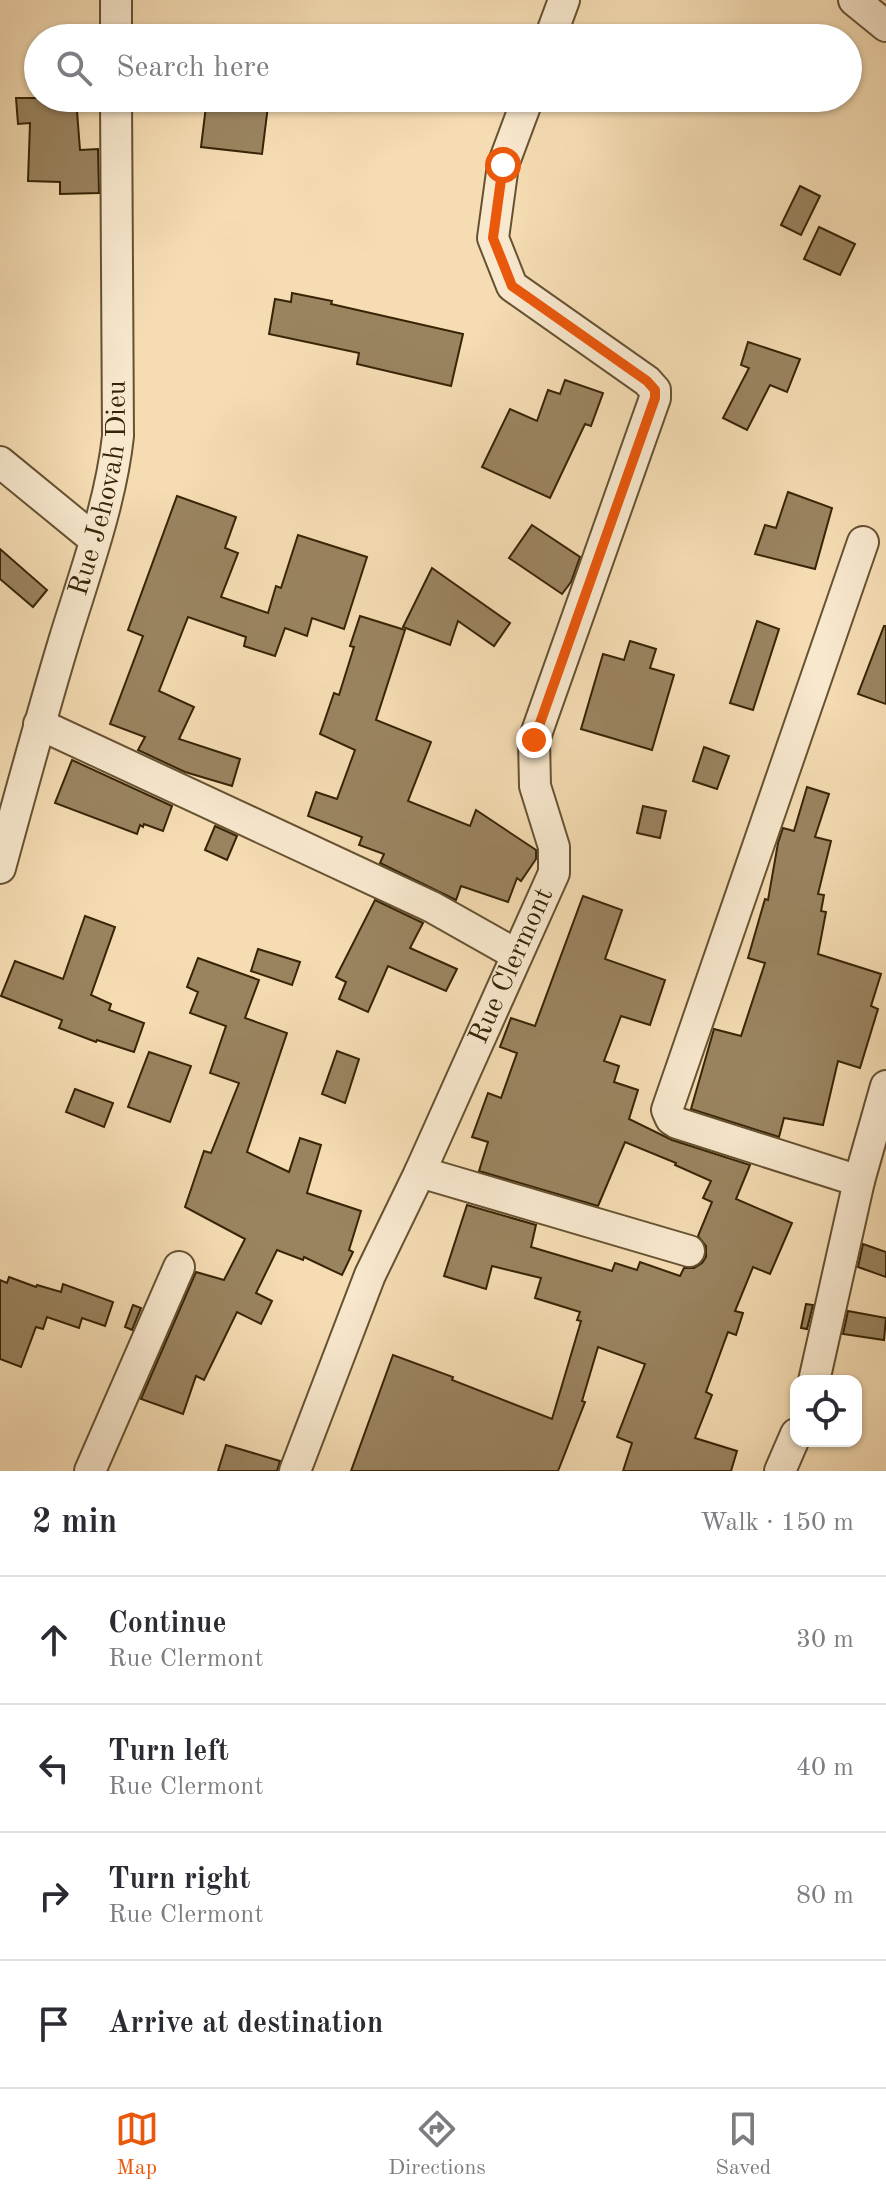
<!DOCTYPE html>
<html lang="en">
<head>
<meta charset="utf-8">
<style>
	body { margin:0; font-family:"Old Standard TT",serif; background:#f2f2f3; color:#2b2b33 }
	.controls { position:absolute; right:24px; bottom:24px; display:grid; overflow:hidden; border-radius:16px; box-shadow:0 2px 6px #0004 }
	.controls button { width:72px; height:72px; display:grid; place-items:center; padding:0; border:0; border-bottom:2px solid #e1e1e2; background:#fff; color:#2b2b33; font:40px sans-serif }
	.stop { position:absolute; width:24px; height:24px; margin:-18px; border:6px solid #ea580c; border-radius:50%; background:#fff }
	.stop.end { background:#ea580c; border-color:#fff; box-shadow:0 2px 8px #0008 }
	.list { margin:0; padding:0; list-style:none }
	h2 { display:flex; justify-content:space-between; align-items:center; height:104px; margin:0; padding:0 32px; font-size:34px }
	h2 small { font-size:26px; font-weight:400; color:#7c7c81 }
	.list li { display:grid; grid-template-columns:52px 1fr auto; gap:24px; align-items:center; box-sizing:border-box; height:128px; padding:0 32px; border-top:2px solid #e1e1e2 }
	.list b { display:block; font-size:30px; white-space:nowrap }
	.list p { margin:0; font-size:26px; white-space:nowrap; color:#7c7c81 }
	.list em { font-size:26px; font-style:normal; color:#7c7c81 }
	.icon { flex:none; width:44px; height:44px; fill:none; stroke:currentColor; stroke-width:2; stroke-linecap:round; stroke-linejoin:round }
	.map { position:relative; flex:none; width:886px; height:1471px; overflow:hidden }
	.search { position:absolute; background:#fff; box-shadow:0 2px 6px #0004; left:24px; right:24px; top:24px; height:88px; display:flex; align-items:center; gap:20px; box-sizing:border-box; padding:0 28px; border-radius:44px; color:#7c7c81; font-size:30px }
	.sheet { height:616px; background:#fff }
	nav { display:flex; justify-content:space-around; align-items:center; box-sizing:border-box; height:112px; border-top:2px solid #e1e1e2; background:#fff; font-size:22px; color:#7c7c81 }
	nav a { display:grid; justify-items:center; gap:4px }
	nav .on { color:#ea580c }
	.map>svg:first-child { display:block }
	.building { fill:#9a8460; stroke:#372406; stroke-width:2 }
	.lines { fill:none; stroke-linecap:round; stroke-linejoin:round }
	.minor-casing { stroke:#665231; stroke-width:34 }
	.minor { stroke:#f8e8ce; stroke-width:30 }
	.route { stroke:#ea580c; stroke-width:10 }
	.labels { text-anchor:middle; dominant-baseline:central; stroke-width:8; stroke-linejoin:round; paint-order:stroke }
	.street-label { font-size:28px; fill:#372406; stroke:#f8e8ce }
</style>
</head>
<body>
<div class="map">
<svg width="886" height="1471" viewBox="0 0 886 1471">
	<rect width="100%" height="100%" fill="#f5dcb3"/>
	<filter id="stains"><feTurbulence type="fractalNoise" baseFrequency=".0025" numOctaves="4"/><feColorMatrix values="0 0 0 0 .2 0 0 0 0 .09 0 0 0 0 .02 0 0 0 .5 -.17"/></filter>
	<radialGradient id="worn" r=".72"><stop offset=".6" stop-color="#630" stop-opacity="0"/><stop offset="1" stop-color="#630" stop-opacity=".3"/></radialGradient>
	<g class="building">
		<polygon points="16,98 76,98 80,150 98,149 99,193 60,194 60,182 28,181 30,123 18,124"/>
		<polygon points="207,98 269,98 262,154 201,147"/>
		<polygon points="800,186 820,196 801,235 781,225"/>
		<polygon points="819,227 855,244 840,275 804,259"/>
		<polygon points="292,293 332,301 331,304 463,334 451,386 357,364 359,353 269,334 275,299 291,302"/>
		<polygon points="748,342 800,359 787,392 770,385 747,430 723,418 749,368 741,365"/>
		<polygon points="565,380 603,393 591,426 585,424 550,498 482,467 510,409 537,421 548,390 560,394"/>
		<polygon points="788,492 832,508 815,569 755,554 765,525 776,528"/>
		<polygon points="177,496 236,517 225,548 238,553 221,597 268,613 276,586 281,588 298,535 367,557 344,629 312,618 307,636 285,628 275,656 244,646 246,637 188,617 159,691 194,707 179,739 240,759 232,786 185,772 138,750 145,737 110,724 143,636 128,630"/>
		<polygon points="532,525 580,557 571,582 562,594 509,558"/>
		<polygon points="0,549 47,590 33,607 0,579"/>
		<polygon points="432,568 510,623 494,646 458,621 450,645 403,627"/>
		<polygon points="360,616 405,630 376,720 431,742 408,801 470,826 476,810 536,850 536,859 521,881 517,878 508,902 461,886 456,900 380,863 384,854 359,845 362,837 308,816 316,792 337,799 355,750 320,734 334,693 339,695 354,647 350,646"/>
		<polygon points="757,621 779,629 753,710 730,703"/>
		<polygon points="884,626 886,626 886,704 858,694"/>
		<polygon points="630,641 656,649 650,668 674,675 652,750 581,729 603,654 624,660"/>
		<polygon points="704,747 729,756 717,789 693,781"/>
		<polygon points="72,760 172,806 163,831 144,824 143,827 140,825 137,834 55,803"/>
		<polygon points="807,787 829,794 815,837 831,841 818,894 824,895 821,911 826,912 818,954 881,974 871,1006 878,1009 860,1068 838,1061 823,1125 784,1118 779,1137 691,1109 714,1029 741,1036 765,963 748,958 765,899 768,900 778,843 783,828 794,831"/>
		<polygon points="643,806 666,811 660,838 637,833"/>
		<polygon points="215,826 237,836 227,860 205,850"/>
		<polygon points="583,896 622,910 605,959 665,980 650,1025 621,1016 604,1061 619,1066 614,1082 638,1090 629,1119 672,1140 750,1165 736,1199 792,1223 770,1274 753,1267 735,1311 743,1313 736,1335 728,1332 706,1392 712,1395 695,1438 737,1451 731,1471 623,1471 632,1443 617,1437 645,1364 598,1347 582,1401 585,1402 558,1471 351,1471 393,1355 453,1377 452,1380 552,1419 581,1321 577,1320 580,1312 535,1298 541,1278 492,1266 486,1289 444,1276 467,1205 536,1225 531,1247 612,1271 615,1263 637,1270 640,1262 680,1276 684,1268 694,1268 702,1263 706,1257 706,1246 698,1236 712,1202 703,1198 711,1181 675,1165 676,1163 625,1142 598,1206 479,1171 488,1142 472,1137 488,1093 501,1098 517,1053 500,1047 511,1018 535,1026"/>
		<polygon points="375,900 423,923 410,948 457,969 446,991 388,966 368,1012 339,999 346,982 336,977"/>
		<polygon points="85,916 115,927 91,995 111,1004 109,1010 144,1023 134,1052 97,1040 96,1042 59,1028 62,1020 1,996 15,961 63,979"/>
		<polygon points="258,949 300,962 292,985 251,971"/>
		<polygon points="198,958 259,980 245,1018 287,1033 247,1152 289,1172 300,1138 321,1145 307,1193 361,1211 349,1250 353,1252 342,1275 304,1257 303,1260 277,1250 256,1293 272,1301 261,1324 237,1312 204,1380 196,1376 183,1414 141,1399 196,1272 224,1280 245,1239 185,1207 204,1151 211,1153 239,1083 210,1073 226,1026 190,1013 198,992 187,987"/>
		<polygon points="337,1051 359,1059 345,1103 322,1094"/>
		<polygon points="149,1052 191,1066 170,1122 128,1107"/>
		<polygon points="75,1089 113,1103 104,1127 66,1112"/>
		<polygon points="863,1244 886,1252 886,1277 858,1267"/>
		<polygon points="9,1277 36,1287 37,1285 61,1292 63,1284 113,1302 105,1326 82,1318 79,1328 47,1317 43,1329 36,1327 21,1367 0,1359 0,1280 7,1283"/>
		<polygon points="806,1304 813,1305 807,1329 801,1328"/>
		<polygon points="133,1305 141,1308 132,1330 125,1327"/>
		<polygon points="848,1311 886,1318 884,1340 843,1334"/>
		<polygon points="226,1445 280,1461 277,1471 218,1471"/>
	</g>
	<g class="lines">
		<g class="minor-casing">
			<g id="minor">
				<polyline points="116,0 116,38"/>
				<polyline points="854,0 886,26"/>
				<polyline points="550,38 564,0"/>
				<polyline points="0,462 94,539"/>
				<polyline points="39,724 432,907 517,955"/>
				<path id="s1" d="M0,868c21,-77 42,-154 65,-230 20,-65 46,-136 53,-202l-2,-338"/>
				<polyline points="420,1172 689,1251"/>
				<polyline points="859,1181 677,1123 671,1119 667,1110 863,542"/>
				<polyline points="814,1381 859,1181 886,1086"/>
				<polyline points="90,1471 179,1267"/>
				<path id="s2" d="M295,1471l75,-196 50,-103 134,-299v-26l-19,-61 -1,-46 121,-342v-8l-8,-9 -135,-95 -19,-48 10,-73 25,-67"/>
				<polyline points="780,1471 796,1434"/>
			</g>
		</g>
		<use href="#minor" class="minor"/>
	</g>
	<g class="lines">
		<polyline class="route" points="503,165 493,238 512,286 647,381 655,390 655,398 534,740"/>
	</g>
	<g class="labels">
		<g class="street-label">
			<text stroke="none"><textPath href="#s1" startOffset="394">Rue Jehovah Dieu</textPath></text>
			<text stroke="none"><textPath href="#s2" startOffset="550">Rue Clermont</textPath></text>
		</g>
	</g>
	<rect width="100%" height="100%" filter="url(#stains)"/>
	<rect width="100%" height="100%" fill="url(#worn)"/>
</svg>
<div class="controls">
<button><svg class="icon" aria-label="locate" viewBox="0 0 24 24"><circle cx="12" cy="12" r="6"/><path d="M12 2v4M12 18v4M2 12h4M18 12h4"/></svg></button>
</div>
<div class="stop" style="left:503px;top:165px"></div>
<div class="stop end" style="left:534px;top:740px"></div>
<div class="search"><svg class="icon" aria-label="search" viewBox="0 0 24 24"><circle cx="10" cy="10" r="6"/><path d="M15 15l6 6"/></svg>Search here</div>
</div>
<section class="sheet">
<h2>2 min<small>Walk · 150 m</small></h2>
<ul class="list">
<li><svg class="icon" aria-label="ahead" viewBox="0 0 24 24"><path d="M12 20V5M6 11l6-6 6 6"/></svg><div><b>Continue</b><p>Rue Clermont</p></div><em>30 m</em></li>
<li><svg class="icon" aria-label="left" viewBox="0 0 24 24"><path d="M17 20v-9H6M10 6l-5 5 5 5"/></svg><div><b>Turn left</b><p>Rue Clermont</p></div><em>40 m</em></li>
<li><svg class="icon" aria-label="right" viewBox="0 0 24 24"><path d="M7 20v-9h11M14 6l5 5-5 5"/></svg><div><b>Turn right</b><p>Rue Clermont</p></div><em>80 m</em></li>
<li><svg class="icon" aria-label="arrive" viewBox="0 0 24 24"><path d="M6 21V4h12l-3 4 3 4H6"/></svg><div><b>Arrive at destination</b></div></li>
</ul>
</section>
<nav>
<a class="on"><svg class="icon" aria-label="map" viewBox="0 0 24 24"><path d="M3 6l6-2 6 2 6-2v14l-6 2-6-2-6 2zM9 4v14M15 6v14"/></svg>Map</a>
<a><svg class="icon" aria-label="directions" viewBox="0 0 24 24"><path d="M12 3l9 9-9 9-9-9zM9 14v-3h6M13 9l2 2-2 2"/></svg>Directions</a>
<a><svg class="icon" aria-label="saved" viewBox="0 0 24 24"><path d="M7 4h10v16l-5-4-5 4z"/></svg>Saved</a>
</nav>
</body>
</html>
